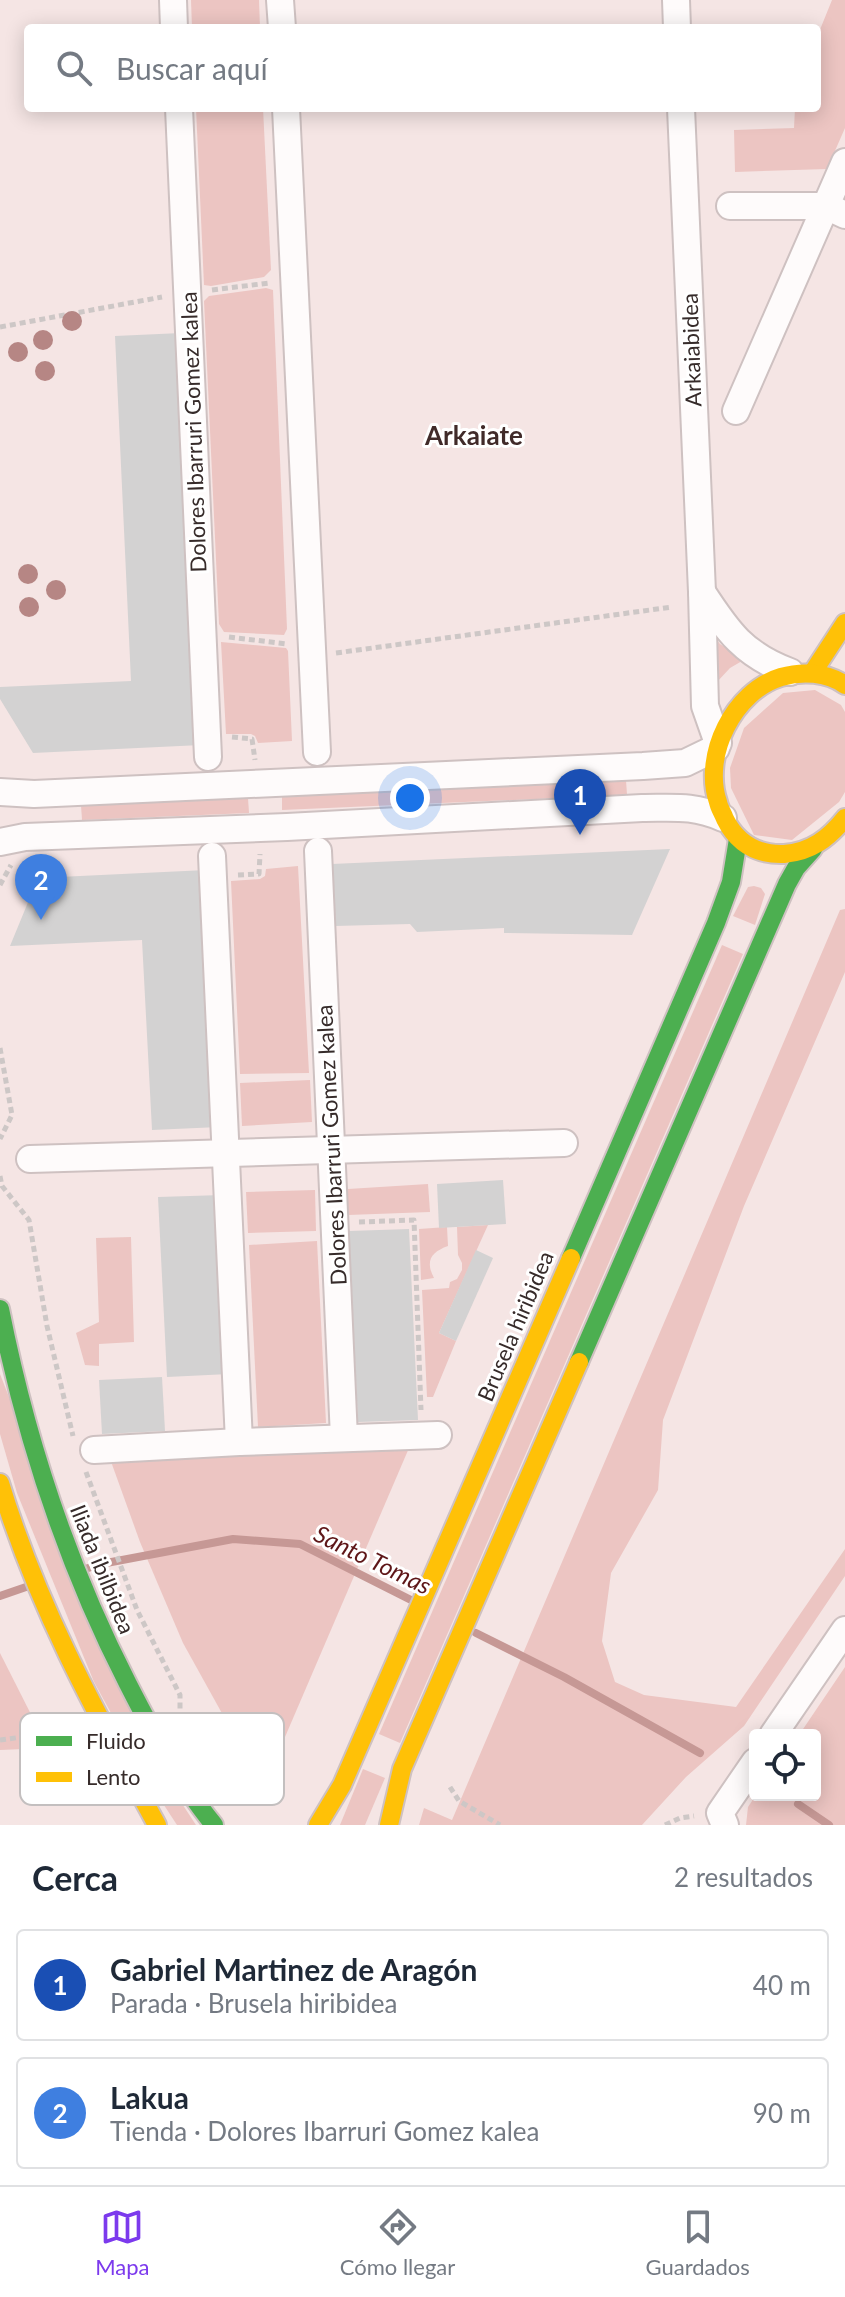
<!DOCTYPE html>
<html lang="es">
<head>
<meta charset="utf-8">
<style>
	body { margin:0; font-family:Lato,sans-serif; background:#f2f2f3; color:#1f2937 }
	.controls { position:absolute; right:24px; bottom:24px; display:grid; overflow:hidden; border-radius:8px; box-shadow:0 4px 20px #0003 }
	.controls button { width:72px; height:72px; display:grid; place-items:center; padding:0; border:0; border-bottom:2px solid #e0e1e3; background:#fff; color:#1f2937; font:40px sans-serif }
	.you { position:absolute; left:410px; top:798px; width:28px; height:28px; margin:-20px; border:6px solid #fff; border-radius:50%; background:#1a73e8; box-shadow:0 0 0 12px #1a73e833 }
	.badge { display:grid; place-items:center; width:52px; height:52px; border-radius:50%; background:#7c3aed; color:#fff; font-size:26px; font-weight:700 }
	.pin { position:absolute; translate:-50% -66px; filter:drop-shadow(0 2px 4px #0008) }
	.pin::after { content:''; position:absolute; top:42px; width:28px; height:24px; background:inherit; clip-path:polygon(0 0,100% 0,50% 100%) }
	.list { margin:0; padding:0; list-style:none }
	h2 { display:flex; justify-content:space-between; align-items:center; height:104px; margin:0; padding:0 32px; font-size:34px }
	h2 small { font-size:26px; font-weight:400; color:#747a83 }
	.list li { display:grid; grid-template-columns:52px 1fr auto; gap:24px; align-items:center; box-sizing:border-box; height:112px; margin:0 16px 16px; padding:0 16px; border:2px solid #e0e1e3; border-radius:8px }
	.list b { display:block; font-size:30px; white-space:nowrap }
	.list p { margin:0; font-size:26px; white-space:nowrap; color:#747a83 }
	.list em { font-size:26px; font-style:normal; color:#747a83 }
	.icon { flex:none; width:44px; height:44px; fill:none; stroke:currentColor; stroke-width:2; stroke-linecap:round; stroke-linejoin:round }
	.map { position:relative; flex:none; width:845px; height:1825px; overflow:hidden }
	.search { position:absolute; background:#fff; box-shadow:0 4px 20px #0003; left:24px; right:24px; top:24px; height:88px; display:flex; align-items:center; gap:20px; box-sizing:border-box; padding:0 28px; border-radius:8px; color:#747a83; font-size:30px }
	.sheet { height:360px; background:#fff }
	nav { display:flex; justify-content:space-around; align-items:center; box-sizing:border-box; height:112px; border-top:2px solid #e0e1e3; background:#fff; font-size:22px; color:#747a83 }
	nav a { display:grid; justify-items:center; gap:4px }
	nav .on { color:#7c3aed }
	.map>svg:first-child { display:block }
	.green { fill:#ecc5c2 }
	.lines { fill:none; stroke-linecap:round; stroke-linejoin:round }
	.stream { stroke:#c69895; stroke-width:8 }
	.building { fill:#d3d2d2 }
	.street-casing { stroke:#cec1c1; stroke-width:30 }
	.fast-casing { stroke:#cec1c1; stroke-width:22 }
	.slow-casing { stroke:#cec1c1; stroke-width:22 }
	.path { stroke:#cdc7c6; stroke-width:5; stroke-dasharray:6 4; stroke-linecap:butt }
	.street { stroke:#fefbfb; stroke-width:26 }
	.fast { stroke:#4caf50; stroke-width:18 }
	.slow { stroke:#ffc107; stroke-width:18 }
	.tree { fill:#b68684 }
	.labels { text-anchor:middle; dominant-baseline:central; stroke-width:6; stroke-linejoin:round; paint-order:stroke }
	.street-label { font-size:22px; fill:#362b2a; stroke:#fff }
	.water-label { font-size:24px; font-style:italic; fill:#5e1618; stroke:#fff }
	.quarter-label { font-size:26px; font-weight:bold; fill:#402a29; stroke:#fff }
	.key { fill:#fff; stroke:#c3bfbf; stroke-width:2 }
	.key-label { font-size:22px; fill:#362b2a }
</style>
</head>
<body>
<div class="map">
<svg width="845" height="1825" viewBox="0 0 845 1825">
	<rect width="100%" height="100%" fill="#f5e5e4"/>
	<g class="green">
		<polygon points="191,0 259,0 260,28 192,28"/>
		<polygon points="832,0 845,0 845,128 827,169 735,172 734,130 794,128 795,108 817,108 817,37"/>
		<polygon points="196,108 263,108 271,270 264,277 211,286 204,285"/>
		<polygon points="266,288 273,290 287,629 284,635 224,632 219,624 204,301 209,296"/>
		<polygon points="711,632 720,644 741,657 742,661 730,668 716,683"/>
		<polygon points="221,642 286,648 288,651 292,741 258,743 255,736 251,734 226,734"/>
		<polygon points="815,690 841,705 845,712 845,792 839,802 792,840 754,835 731,788 730,768 744,728 783,693"/>
		<polygon points="626,780 627,795 282,810 282,795"/>
		<polygon points="248,798 249,813 82,820 81,805"/>
		<polygon points="298,866 309,1073 240,1074 231,881 260,879 265,876 266,869"/>
		<polygon points="754,886 761,888 765,894 755,925 733,916 748,887"/>
		<polygon points="845,909 845,972 744,1206 663,1420 658,1490 611,1573 602,1641 615,1682 644,1695 736,1707 845,1549 845,1576 744,1726 686,1777 642,1825 419,1825 424,1808 452,1820 840,910"/>
		<polygon points="722,945 743,954 400,1743 379,1734"/>
		<polygon points="310,1080 312,1122 242,1126 240,1083"/>
		<polygon points="428,1184 430,1212 348,1215 348,1189"/>
		<polygon points="315,1190 316,1231 248,1233 246,1192"/>
		<polygon points="488,1225 439,1333 456,1341 433,1397 427,1397 422,1290 449,1288 450,1282 457,1279 462,1270 462,1263 458,1255 457,1227"/>
		<path d="M447,1227l1,19c-17,6 -23,15 -14,32l-13,2 -2,-51z"/>
		<polygon points="131,1237 134,1342 99,1344 99,1366 85,1365 76,1333 99,1322 96,1238"/>
		<polygon points="317,1241 326,1423 258,1427 249,1245"/>
		<polygon points="0,1374 150,1756 139,1764 94,1682 17,1493 0,1434"/>
		<polygon points="409,1448 270,1772 264,1776 259,1773 239,1744 183,1643 140,1542 109,1456"/>
		<polygon points="0,1653 48,1748 0,1750"/>
		<polygon points="845,1667 845,1825 746,1825 748,1807 756,1795 815,1795 815,1735 799,1735"/>
		<polygon points="363,1769 385,1778 365,1825 340,1825"/>
		<polygon points="173,1790 196,1825 177,1825 160,1799"/>
	</g>
	<g class="lines">
		<g class="stream">
			<polyline points="85,1569 101,1564 233,1539 300,1544 411,1600"/>
			<polyline points="0,1596 26,1587"/>
			<polyline points="476,1633 564,1677 700,1753"/>
			<polyline points="798,1804 829,1825"/>
		</g>
	</g>
	<g class="building">
		<polygon points="181,333 201,745 33,753 0,699 0,687 131,681 115,336"/>
		<polygon points="670,849 632,935 504,933 504,928 417,932 410,924 335,926 332,864"/>
		<polygon points="206,870 219,1127 152,1130 142,940 10,946 38,878"/>
		<polygon points="503,1180 506,1224 439,1228 437,1184"/>
		<polygon points="222,1195 229,1374 167,1377 158,1197"/>
		<polygon points="409,1229 418,1420 358,1422 349,1231"/>
		<polygon points="476,1250 493,1258 456,1341 439,1333"/>
		<polygon points="162,1377 165,1431 102,1434 99,1380"/>
	</g>
	<g class="lines">
		<g class="street-casing">
			<g id="street">
				<polyline points="173,0 174,28"/>
				<polyline points="280,0 282,28"/>
				<polyline points="676,0 677,28"/>
				<polyline points="179,108 208,757"/>
				<polyline points="286,108 317,752"/>
				<polyline points="681,108 702,592 705,706 718,743"/>
				<polyline points="730,206 826,206 845,215"/>
				<polyline points="736,411 845,162"/>
				<path d="M702,592c26,40 42,63 88,80"/>
				<polyline points="0,792 34,794 643,766 685,763 716,748"/>
				<path d="M0,842l25,-5 262,-10 355,-19c32,0 51,-3 81,10"/>
				<polyline points="318,851 344,1438"/>
				<polyline points="212,856 239,1442"/>
				<polyline points="30,1159 564,1143"/>
				<polyline points="94,1450 239,1442 438,1435"/>
				<polyline points="773,1735 845,1630"/>
				<polyline points="725,1825 720,1813 755,1762"/>
			</g>
		</g>
		<g class="fast-casing">
			<g id="fast">
				<polyline points="571,1258 716,923 731,882 738,839"/>
				<path d="M0,1309c26,131 67,256 128,375 25,49 51,98 86,141"/>
				<polyline points="579,1362 787,884 796,868 813,849"/>
			</g>
		</g>
		<g class="slow-casing">
			<g id="slow">
				<polyline points="813,672 845,623"/>
				<path d="M845,685c-18,-13 -43,-14 -64,-8 -47,14 -79,78 -63,125 1,6 5,11 7,17 12,24 32,36 59,35 27,-2 45,-16 61,-36"/>
				<path d="M0,1483c37,123 96,230 157,342"/>
				<polyline points="318,1825 342,1785 571,1258"/>
				<polyline points="389,1825 402,1769 579,1362"/>
			</g>
		</g>
		<g class="path">
			<polyline points="212,290 269,283"/>
			<polyline points="0,327 162,297"/>
			<polyline points="229,637 287,644"/>
			<polyline points="336,653 672,607"/>
			<polyline points="232,737 252,739 255,760"/>
			<polyline points="238,875 259,874 260,854"/>
			<polyline points="0,885 11,865"/>
			<polyline points="0,1048 12,1115 0,1139"/>
			<polyline points="0,1176 2,1186 29,1220 47,1326 73,1436"/>
			<polyline points="359,1222 414,1220 421,1410"/>
			<polyline points="86,1472 137,1610 180,1695 180,1710"/>
			<polyline points="0,1740 52,1733"/>
			<polyline points="450,1787 459,1801 500,1825"/>
			<polyline points="665,1825 680,1818 694,1816"/>
		</g>
		<use href="#street" class="street"/>
		<use href="#fast" class="fast"/>
		<use href="#slow" class="slow"/>
	</g>
	<g class="tree">
		<circle cx="72" cy="321" r="10"/>
		<circle cx="43" cy="340" r="10"/>
		<circle cx="18" cy="352" r="10"/>
		<circle cx="45" cy="371" r="10"/>
		<circle cx="28" cy="574" r="10"/>
		<circle cx="56" cy="590" r="10"/>
		<circle cx="29" cy="607" r="10"/>
	</g>
	<g class="labels">
		<g class="street-label">
			<text transform="translate(691 350) rotate(-92)">Arkaiabidea</text>
			<text transform="translate(193 432) rotate(-92)">Dolores Ibarruri Gomez kalea</text>
			<text transform="translate(331 1145) rotate(-93)">Dolores Ibarruri Gomez kalea</text>
			<text transform="translate(515 1326) rotate(-67)">Brusela hiribidea</text>
			<text transform="translate(103 1569) rotate(68)">Iliada ibilbidea</text>
		</g>
		<g class="water-label">
			<text transform="translate(373 1559) rotate(26)">Santo Tomas</text>
		</g>
		<g class="quarter-label">
			<text x="474" y="435">Arkaiate</text>
		</g>
	</g>
	<rect x="20" y="1713" width="264" height="92" rx="12" class="key"/>
	<rect x="36" y="1736" width="36" height="10" fill="#4caf50"/>
	<rect x="36" y="1772" width="36" height="10" fill="#ffc107"/>
	<g class="key-label">
		<text x="86" y="1749">Fluido</text>
		<text x="86" y="1785">Lento</text>
	</g>
</svg>
<div class="controls">
<button><svg class="icon" aria-label="locate" viewBox="0 0 24 24"><circle cx="12" cy="12" r="6"/><path d="M12 2v4M12 18v4M2 12h4M18 12h4"/></svg></button>
</div>
<div class="you"></div>
<div class="pin badge" style="left:580px;top:835px;background:#1a4fb4">1</div>
<div class="pin badge" style="left:41px;top:920px;background:#3f7fe0">2</div>
<div class="search"><svg class="icon" aria-label="search" viewBox="0 0 24 24"><circle cx="10" cy="10" r="6"/><path d="M15 15l6 6"/></svg>Buscar aquí</div>
</div>
<section class="sheet">
<h2>Cerca<small>2 resultados</small></h2>
<ul class="list">
<li><span class="badge" style="background:#1a4fb4">1</span><div><b>Gabriel Martinez de Aragón</b><p>Parada · Brusela hiribidea</p></div><em>40 m</em></li>
<li><span class="badge" style="background:#3f7fe0">2</span><div><b>Lakua</b><p>Tienda · Dolores Ibarruri Gomez kalea</p></div><em>90 m</em></li>
</ul>
</section>
<nav>
<a class="on"><svg class="icon" aria-label="map" viewBox="0 0 24 24"><path d="M3 6l6-2 6 2 6-2v14l-6 2-6-2-6 2zM9 4v14M15 6v14"/></svg>Mapa</a>
<a><svg class="icon" aria-label="directions" viewBox="0 0 24 24"><path d="M12 3l9 9-9 9-9-9zM9 14v-3h6M13 9l2 2-2 2"/></svg>Cómo llegar</a>
<a><svg class="icon" aria-label="saved" viewBox="0 0 24 24"><path d="M7 4h10v16l-5-4-5 4z"/></svg>Guardados</a>
</nav>
</body>
</html>
